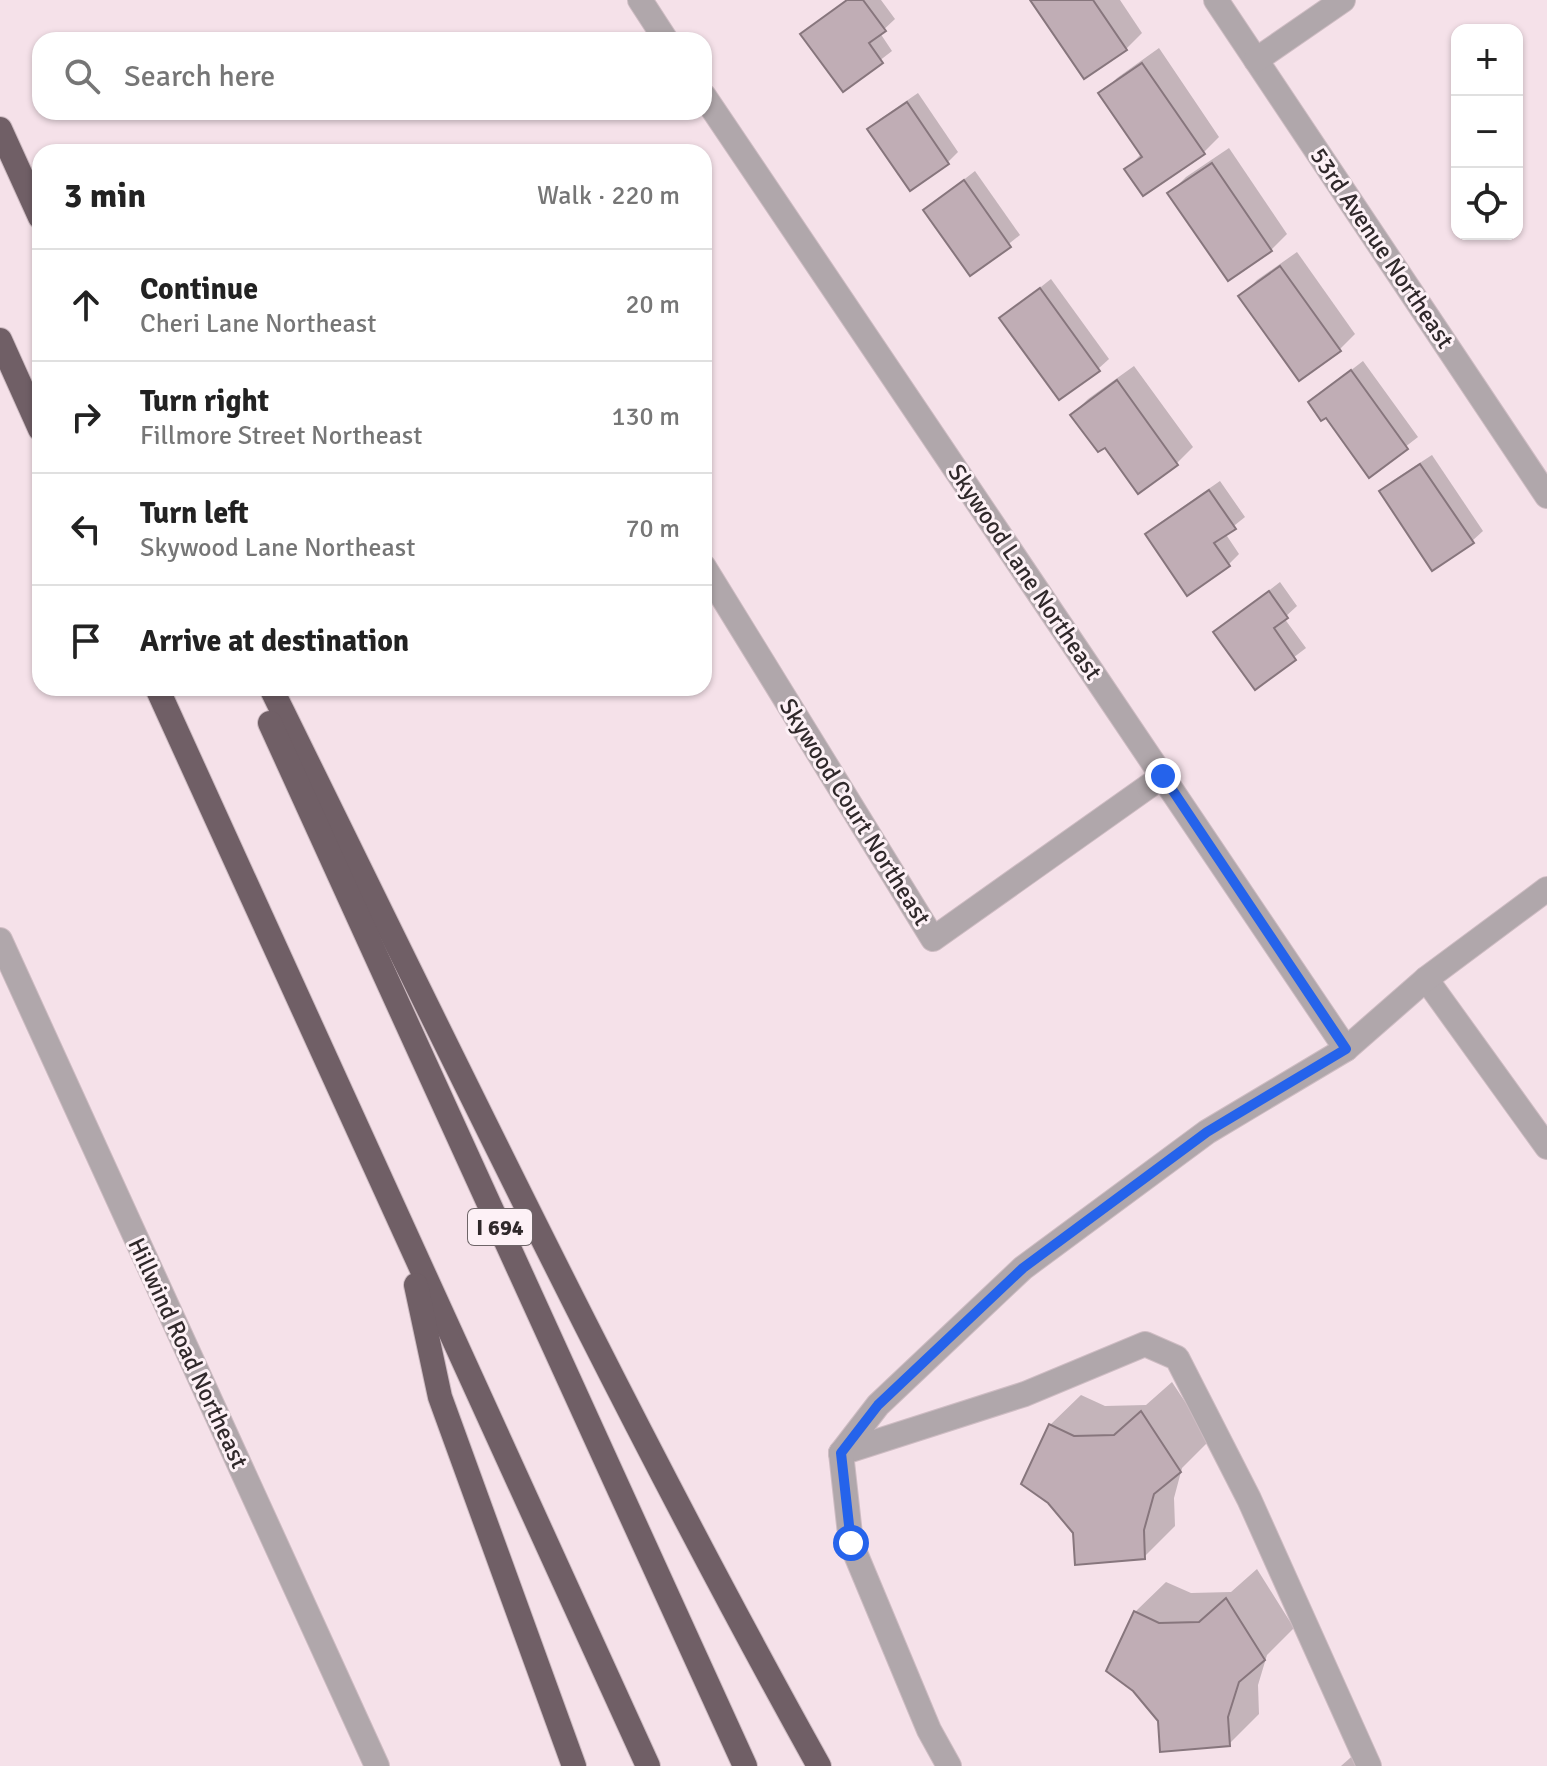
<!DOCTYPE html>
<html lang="en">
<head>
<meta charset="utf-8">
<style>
	body { margin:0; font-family:Signika,sans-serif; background:#f2f2f2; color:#222 }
	.controls { position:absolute; right:24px; top:24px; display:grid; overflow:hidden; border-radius:16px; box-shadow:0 2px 6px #0004 }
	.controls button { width:72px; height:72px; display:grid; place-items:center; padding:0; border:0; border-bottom:2px solid #e0e0e0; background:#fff; color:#222; font:40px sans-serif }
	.stop { position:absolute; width:24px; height:24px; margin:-18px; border:6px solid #2563eb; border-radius:50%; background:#fff }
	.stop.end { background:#2563eb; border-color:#fff; box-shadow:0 2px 8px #0008 }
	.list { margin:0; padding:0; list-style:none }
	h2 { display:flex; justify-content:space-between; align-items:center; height:104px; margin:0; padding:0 32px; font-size:34px }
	h2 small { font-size:26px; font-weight:400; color:#767676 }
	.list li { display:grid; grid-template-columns:52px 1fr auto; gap:24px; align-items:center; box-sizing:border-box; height:112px; padding:0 32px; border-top:2px solid #e0e0e0 }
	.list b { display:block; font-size:30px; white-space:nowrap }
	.list p { margin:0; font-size:26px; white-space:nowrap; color:#767676 }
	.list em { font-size:26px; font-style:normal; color:#767676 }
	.icon { flex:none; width:44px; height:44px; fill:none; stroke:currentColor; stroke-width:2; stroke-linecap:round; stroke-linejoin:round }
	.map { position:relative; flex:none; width:1547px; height:1766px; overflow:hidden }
	.search { position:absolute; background:#fff; box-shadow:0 2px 6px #0004; left:32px; top:32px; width:680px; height:88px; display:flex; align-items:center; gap:20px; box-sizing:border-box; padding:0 28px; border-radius:24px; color:#767676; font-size:30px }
	.panel { position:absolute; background:#fff; box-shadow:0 2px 6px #0004; left:32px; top:144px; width:680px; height:552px; border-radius:24px }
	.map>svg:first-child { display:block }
	.shadow { fill:#0003 }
	.building { fill:#c0adb5; stroke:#87767d; stroke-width:2 }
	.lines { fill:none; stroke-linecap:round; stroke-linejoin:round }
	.minor-casing { stroke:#cebcc3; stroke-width:26 }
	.highway-casing { stroke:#cebcc3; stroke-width:26 }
	.minor { stroke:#b0a7ab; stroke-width:24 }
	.highway { stroke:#705f66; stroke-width:24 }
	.route { stroke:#2563eb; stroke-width:10 }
	.labels { text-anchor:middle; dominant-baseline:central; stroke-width:6; stroke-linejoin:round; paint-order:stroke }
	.shield { fill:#fdf1f6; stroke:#6e6568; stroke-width:2 }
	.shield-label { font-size:22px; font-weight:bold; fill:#30292b }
	.street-label { font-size:24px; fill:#30292b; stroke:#fdf1f6 }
</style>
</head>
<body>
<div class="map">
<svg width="1547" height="1766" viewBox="0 0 1547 1766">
	<rect width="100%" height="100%" fill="#f5e1e9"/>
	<g class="shadow">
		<polygon points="846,0 881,0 895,19 880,33 892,51 843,89 803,34"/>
		<polygon points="1033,0 1120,0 1142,33 1126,49"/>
		<polygon points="1159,48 1219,137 1203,153 1127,169 1142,153 1101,94 1117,78"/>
		<polygon points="918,93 958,152 948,162 910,188 870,130 880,119"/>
		<polygon points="1229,148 1287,234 1271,250 1170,193 1186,177"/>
		<polygon points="975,171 1020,235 971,274 925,210"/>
		<polygon points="1297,252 1355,334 1339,350 1241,296 1257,280"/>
		<polygon points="1051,279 1109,359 1098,369 1002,318"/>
		<polygon points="1363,361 1418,437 1369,475 1326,415 1310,402"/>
		<polygon points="1134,366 1193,447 1177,463 1139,491 1105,445 1072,415 1088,399"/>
		<polygon points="1432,455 1483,531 1472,541 1382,492 1392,481"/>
		<polygon points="1220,481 1245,517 1225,533 1239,554 1229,564 1148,534 1158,524"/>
		<polygon points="1280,582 1297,606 1284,618 1306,648 1255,687 1216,632"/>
		<polygon points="1172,1382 1210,1440 1182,1468 1174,1498 1175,1526 1144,1557 1075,1533 1050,1425 1081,1395 1105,1406 1146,1405"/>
		<polygon points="1257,1569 1294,1628 1267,1655 1258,1685 1259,1714 1229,1744 1160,1720 1135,1612 1166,1582 1191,1593 1231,1592"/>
		<polygon points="1358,1751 1368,1766 1341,1766"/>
	</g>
	<g class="building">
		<polygon points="847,0 863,0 886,31 869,43 883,63 843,92 800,34"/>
		<polygon points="1030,0 1093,0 1127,50 1084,79"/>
		<polygon points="1142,63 1205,154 1143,196 1124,169 1142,157 1098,93"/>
		<polygon points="907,102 949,164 910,191 867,129"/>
		<polygon points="1212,163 1272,251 1228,281 1167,193"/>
		<polygon points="964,180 1011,247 970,276 923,210"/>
		<polygon points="1280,266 1341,351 1299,381 1238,296"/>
		<polygon points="1040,288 1100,371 1059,400 999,318"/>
		<polygon points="1351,370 1408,449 1369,478 1326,418 1321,421 1308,402"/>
		<polygon points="1117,380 1178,465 1138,494 1105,448 1098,452 1070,415"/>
		<polygon points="1420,464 1474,543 1432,571 1379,491"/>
		<polygon points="1209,490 1236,529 1214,543 1230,566 1187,596 1145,534"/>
		<polygon points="1269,591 1288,618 1274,628 1296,660 1255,690 1213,632"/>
		<polygon points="1141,1411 1181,1472 1154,1494 1144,1530 1145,1559 1075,1565 1073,1533 1048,1503 1021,1484 1049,1424 1074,1436 1114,1435"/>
		<polygon points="1226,1598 1265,1660 1239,1682 1228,1717 1230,1746 1160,1752 1158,1721 1133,1691 1106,1671 1134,1611 1159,1623 1199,1622"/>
	</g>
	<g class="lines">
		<g class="minor-casing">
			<g id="minor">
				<polyline points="640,0 666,40"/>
				<polyline points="1216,0 1547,496"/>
				<polyline points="1256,60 1343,0"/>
				<polyline points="704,96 1346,1049"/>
				<polyline points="704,567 933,939 1163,776"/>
				<polyline points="0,940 377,1766"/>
				<polyline points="1426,979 1547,1147"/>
				<polyline points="841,1453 878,1405 1023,1268 1207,1132 1346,1049 1426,979 1547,889"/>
				<polyline points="841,1453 1025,1394 1145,1344 1177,1358 1249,1499 1369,1766"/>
				<polyline points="841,1453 851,1543 929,1730 949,1766"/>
			</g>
		</g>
		<g class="highway-casing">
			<g id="highway">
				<polyline points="0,129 40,217"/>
				<polyline points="0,340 40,429"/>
				<polyline points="157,688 648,1766"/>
				<path d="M271,688c178,361 352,726 548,1078"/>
				<polyline points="270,723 745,1766"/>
				<polyline points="416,1285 440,1397 574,1766"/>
			</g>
		</g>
		<use href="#minor" class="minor"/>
		<use href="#highway" class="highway"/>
	</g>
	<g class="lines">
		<polyline class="route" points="851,1543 841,1453 878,1405 1023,1268 1207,1132 1346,1049 1163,776"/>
	</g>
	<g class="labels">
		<rect class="shield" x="468" y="1209" width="64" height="36" rx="6"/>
		<g class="shield-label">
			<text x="500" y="1227">I 694</text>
		</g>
		<g class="street-label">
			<text transform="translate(1382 248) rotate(56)">53rd Avenue Northeast</text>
			<text transform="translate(1025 572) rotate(56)">Skywood Lane Northeast</text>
			<text transform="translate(855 812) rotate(58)">Skywood Court Northeast</text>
			<text transform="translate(188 1353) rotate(65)">Hillwind Road Northeast</text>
		</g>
	</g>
</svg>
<div class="controls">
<button>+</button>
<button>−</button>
<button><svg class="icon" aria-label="locate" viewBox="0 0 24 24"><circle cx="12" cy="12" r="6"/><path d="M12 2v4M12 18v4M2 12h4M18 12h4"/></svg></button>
</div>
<div class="stop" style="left:851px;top:1543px"></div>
<div class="stop end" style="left:1163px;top:776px"></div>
<div class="search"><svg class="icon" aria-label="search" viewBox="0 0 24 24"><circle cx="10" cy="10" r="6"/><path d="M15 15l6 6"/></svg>Search here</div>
<section class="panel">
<h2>3 min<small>Walk · 220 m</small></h2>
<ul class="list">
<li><svg class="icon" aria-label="ahead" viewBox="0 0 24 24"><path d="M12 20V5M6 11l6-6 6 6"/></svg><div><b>Continue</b><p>Cheri Lane Northeast</p></div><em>20 m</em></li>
<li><svg class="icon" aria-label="right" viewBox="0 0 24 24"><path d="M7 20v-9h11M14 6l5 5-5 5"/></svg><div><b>Turn right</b><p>Fillmore Street Northeast</p></div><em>130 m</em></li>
<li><svg class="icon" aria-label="left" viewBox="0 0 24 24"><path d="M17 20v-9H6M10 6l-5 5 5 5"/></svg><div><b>Turn left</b><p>Skywood Lane Northeast</p></div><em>70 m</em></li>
<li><svg class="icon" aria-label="arrive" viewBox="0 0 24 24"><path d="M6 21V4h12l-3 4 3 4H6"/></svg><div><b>Arrive at destination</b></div></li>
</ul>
</section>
</div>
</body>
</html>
